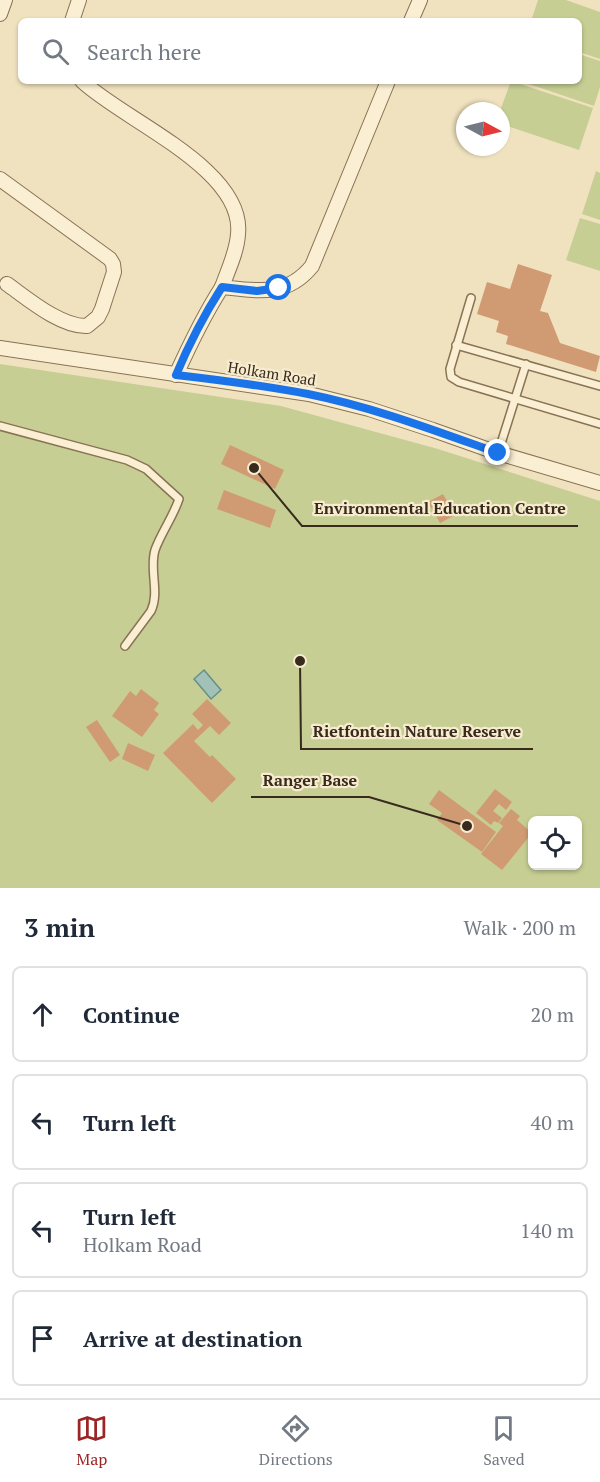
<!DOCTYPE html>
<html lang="en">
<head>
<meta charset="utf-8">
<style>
	body { margin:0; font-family:"PT Serif",serif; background:#f6f6f7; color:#1f2937 }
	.controls { position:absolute; right:18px; bottom:18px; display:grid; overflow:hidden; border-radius:9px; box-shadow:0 2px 4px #0004 }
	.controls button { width:54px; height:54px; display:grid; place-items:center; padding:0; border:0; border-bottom:2px solid #e0e1e3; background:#fff; color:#1f2937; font:30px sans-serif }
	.compass { position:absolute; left:456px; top:102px; width:54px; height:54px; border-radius:50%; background:#fff; box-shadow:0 2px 4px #0004; rotate:97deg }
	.stop { position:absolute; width:18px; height:18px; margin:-14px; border:4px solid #1a73e8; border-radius:50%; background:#fff }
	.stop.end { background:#1a73e8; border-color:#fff; box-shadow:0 2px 6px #0008 }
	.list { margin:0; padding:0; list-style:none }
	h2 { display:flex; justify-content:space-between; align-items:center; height:78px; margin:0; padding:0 24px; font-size:26px }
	h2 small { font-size:20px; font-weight:400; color:#747a83 }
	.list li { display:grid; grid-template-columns:39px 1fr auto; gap:18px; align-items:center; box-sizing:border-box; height:96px; margin:0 12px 12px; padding:0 12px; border:2px solid #e0e1e3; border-radius:9px }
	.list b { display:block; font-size:22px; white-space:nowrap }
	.list p { margin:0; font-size:20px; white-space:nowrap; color:#747a83 }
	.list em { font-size:20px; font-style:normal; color:#747a83 }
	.icon { flex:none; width:33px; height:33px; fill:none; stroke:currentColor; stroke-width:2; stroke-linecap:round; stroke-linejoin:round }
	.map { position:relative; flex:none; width:600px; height:888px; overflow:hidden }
	.search { position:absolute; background:#fff; box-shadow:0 2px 4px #0004; left:18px; right:18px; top:18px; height:66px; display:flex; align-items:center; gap:15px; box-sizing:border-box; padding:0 21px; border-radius:9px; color:#747a83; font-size:22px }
	.sheet { height:510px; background:#fff }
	nav { display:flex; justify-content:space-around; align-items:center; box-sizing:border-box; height:84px; border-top:2px solid #e0e1e3; background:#fff; font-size:16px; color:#747a83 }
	nav a { display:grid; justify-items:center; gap:3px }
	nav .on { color:#9b2524 }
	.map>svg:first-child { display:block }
	.green { fill:#c6ce93; fill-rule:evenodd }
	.water { fill:#a2c1b9; stroke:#699087; stroke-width:1.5 }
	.building { fill:#d09b73 }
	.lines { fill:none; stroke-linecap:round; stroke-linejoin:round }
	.lane-casing { stroke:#897256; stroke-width:10 }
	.street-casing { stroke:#897256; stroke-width:16 }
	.lane { stroke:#faefd2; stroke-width:7 }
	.street { stroke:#faefd2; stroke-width:14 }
	.route { stroke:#1a73e8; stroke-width:8 }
	.labels { text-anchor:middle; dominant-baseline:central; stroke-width:4.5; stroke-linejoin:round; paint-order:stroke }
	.street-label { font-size:15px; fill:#382a1c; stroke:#f7eccf }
	.leader { fill:none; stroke:#382a1c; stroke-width:2 }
	.callout-dot { fill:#382a1c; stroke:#f7eccf; stroke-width:2 }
	.callout-label { font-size:16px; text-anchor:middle; font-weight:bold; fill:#382a1c; stroke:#f7eccf; stroke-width:4.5; stroke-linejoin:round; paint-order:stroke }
</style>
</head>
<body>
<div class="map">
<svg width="600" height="888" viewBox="0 0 600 888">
	<rect width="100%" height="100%" fill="#f0e2bf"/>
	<g class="green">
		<polygon points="538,0 566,0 600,12 600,59 579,52 579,21 531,21"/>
		<polygon points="579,54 600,61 600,87 594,106 520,81 579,81"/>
		<polygon points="511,81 593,108 579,150 501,124 500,111"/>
		<polygon points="596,171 600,173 600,220 582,214"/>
		<polygon points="580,218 600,224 600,271 566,260"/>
		<path d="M0,364l281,42 157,43 162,52v387h-600zM532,820h46v46h-46z"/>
	</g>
	<polygon class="water" points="204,670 221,690 211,699 194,679"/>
	<g class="building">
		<polygon points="518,264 552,275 540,311 548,313 560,343 600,356 596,372 506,344 508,336 496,332 499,321 477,314 487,282 510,289"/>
		<polygon points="230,445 284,470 275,489 221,464"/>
		<polygon points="224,490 276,510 270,528 217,509"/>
		<polygon points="443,494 455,515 440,523 428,502"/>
		<polygon points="141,689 159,703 154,710 159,714 142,737 112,716 130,691 136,696"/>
		<polygon points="207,699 231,723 219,735 210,726 194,741 210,757 212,755 236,779 212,803 163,753 193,724 198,730 203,725 192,714"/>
		<polygon points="97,720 120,755 110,762 86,727"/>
		<polygon points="128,743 155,755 148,771 122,759"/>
		<polygon points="495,789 512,802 506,810 499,804 493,811 502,818 498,823 494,821 491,825 476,813"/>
		<polygon points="439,790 496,832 482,852 437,820 442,813 429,804"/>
		<polygon points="511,809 520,816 517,820 532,833 502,870 481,854 503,826 499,823"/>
	</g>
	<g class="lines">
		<g class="lane-casing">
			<g id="lane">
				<polyline points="471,298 450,369 451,377 459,382 600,424"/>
				<polyline points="456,345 600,386"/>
				<path d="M0,426l127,34 19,9 33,30c-6,18 -18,34 -24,51 -6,20 5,42 -4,61l-26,35"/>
				<polyline points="498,453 526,364"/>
			</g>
		</g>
		<g class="street-casing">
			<g id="street">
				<polyline points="0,14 5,0"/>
				<polyline points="72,21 79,0"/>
				<polyline points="411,21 420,0"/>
				<path d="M82,81c41,39 163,88 156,153 -1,18 -10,36 -16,53 36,4 65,10 90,-21l76,-185"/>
				<path d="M0,179l110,80 3,5 1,8 -12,37 -4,8 -11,9c-26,1 -59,-27 -80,-42"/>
				<polyline points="0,348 309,394 369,409 433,430 498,453 600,483"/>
				<path d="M176,375c14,-31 28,-60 46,-88"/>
			</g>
		</g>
		<use href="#lane" class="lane"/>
		<use href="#street" class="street"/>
	</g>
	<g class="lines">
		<path class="route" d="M279,288l-22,3 -35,-4c-18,28 -33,57 -46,88 44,5 89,11 132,19 65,13 128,37 190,59"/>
	</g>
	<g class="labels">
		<g class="street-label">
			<text transform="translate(272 373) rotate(9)">Holkam Road</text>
		</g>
	</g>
	<path class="leader" d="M254 468L302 526H578M300 661L301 749H533M467 826L369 797H251"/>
	<g class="callout-dot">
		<circle cx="254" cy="468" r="6"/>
		<circle cx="300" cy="661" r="6"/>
		<circle cx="467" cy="826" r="6"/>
	</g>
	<g class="callout-label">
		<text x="440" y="514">Environmental Education Centre</text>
		<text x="417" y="737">Rietfontein Nature Reserve</text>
		<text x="310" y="786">Ranger Base</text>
	</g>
</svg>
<div class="controls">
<button><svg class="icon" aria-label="locate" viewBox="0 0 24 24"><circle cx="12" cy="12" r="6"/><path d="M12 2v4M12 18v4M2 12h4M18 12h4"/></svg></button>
</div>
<svg class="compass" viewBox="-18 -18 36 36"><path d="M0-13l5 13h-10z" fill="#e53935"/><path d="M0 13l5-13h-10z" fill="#747a83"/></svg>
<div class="stop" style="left:279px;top:288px"></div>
<div class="stop end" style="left:498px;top:453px"></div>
<div class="search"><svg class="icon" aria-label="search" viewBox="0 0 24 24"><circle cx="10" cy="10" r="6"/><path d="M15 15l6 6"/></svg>Search here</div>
</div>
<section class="sheet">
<h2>3 min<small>Walk · 200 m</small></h2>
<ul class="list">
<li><svg class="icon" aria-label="ahead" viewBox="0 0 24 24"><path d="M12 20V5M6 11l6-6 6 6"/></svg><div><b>Continue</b></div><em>20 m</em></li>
<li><svg class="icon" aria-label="left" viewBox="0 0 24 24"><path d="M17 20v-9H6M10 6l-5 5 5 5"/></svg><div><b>Turn left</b></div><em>40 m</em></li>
<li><svg class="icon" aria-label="left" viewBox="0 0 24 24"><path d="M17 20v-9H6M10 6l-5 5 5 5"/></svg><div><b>Turn left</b><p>Holkam Road</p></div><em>140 m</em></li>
<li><svg class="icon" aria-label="arrive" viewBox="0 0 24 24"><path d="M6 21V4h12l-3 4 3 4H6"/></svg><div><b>Arrive at destination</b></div></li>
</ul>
</section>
<nav>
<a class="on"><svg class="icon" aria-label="map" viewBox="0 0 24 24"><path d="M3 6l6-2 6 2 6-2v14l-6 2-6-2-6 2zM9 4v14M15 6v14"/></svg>Map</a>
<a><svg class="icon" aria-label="directions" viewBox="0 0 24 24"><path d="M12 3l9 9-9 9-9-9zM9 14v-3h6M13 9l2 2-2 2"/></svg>Directions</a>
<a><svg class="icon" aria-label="saved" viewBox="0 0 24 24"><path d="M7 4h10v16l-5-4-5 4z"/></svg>Saved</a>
</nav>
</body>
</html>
